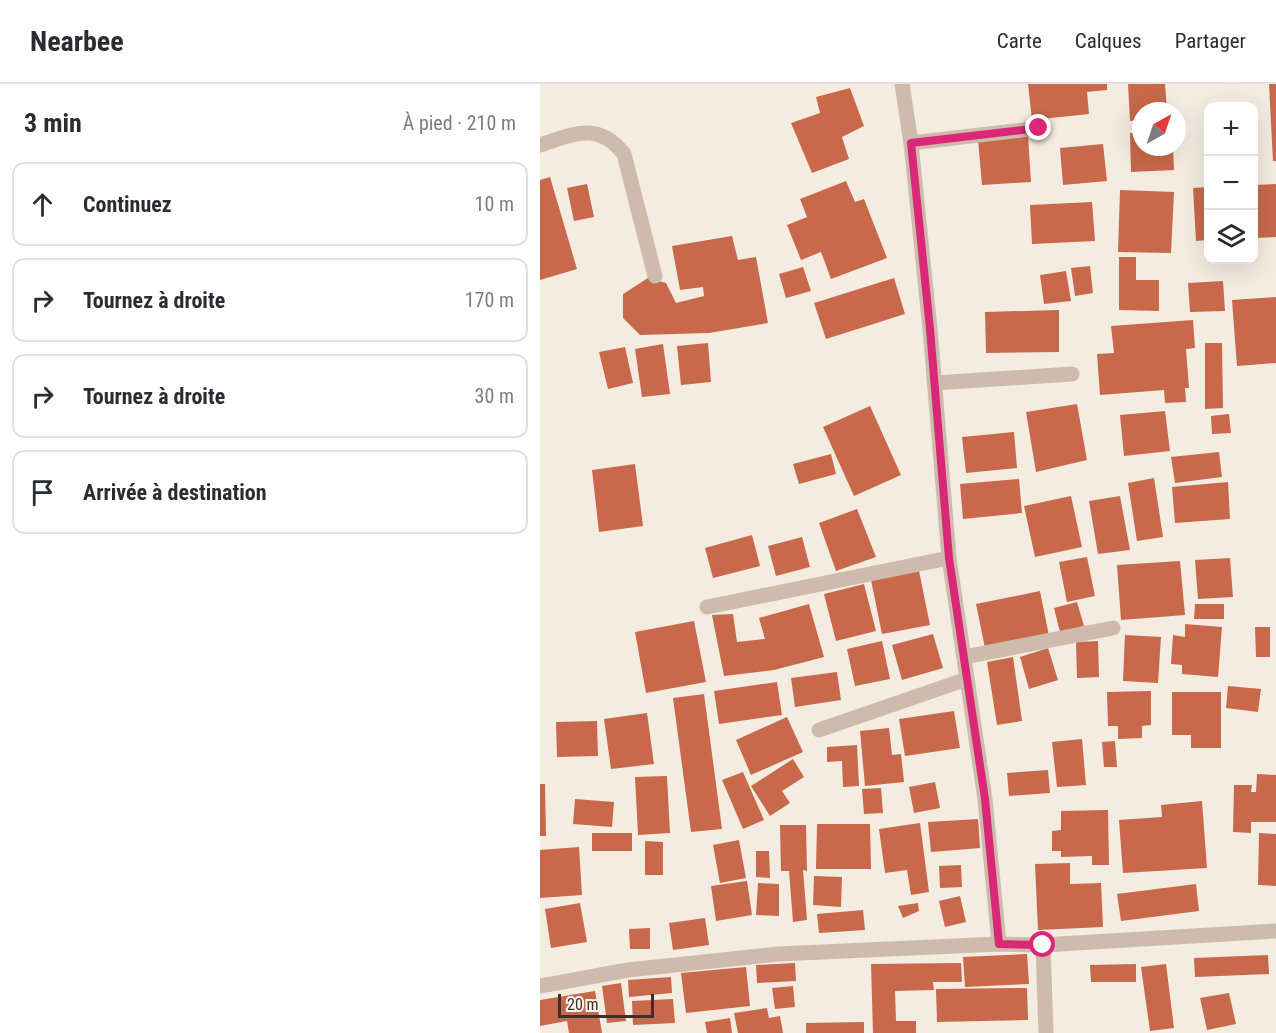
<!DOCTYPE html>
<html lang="fr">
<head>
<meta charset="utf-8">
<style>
	body { margin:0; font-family:"Roboto Condensed",sans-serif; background:#f7f7f7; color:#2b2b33 }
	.controls { position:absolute; right:18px; top:18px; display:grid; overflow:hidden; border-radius:12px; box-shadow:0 6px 24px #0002 }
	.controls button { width:54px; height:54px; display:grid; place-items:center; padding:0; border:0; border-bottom:2px solid #e1e1e2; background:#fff; color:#2b2b33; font:30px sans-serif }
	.compass { position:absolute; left:592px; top:18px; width:54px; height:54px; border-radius:50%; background:#fff; box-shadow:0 6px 24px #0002; rotate:40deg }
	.scale { position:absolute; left:18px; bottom:15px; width:96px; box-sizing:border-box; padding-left:6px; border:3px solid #3b302b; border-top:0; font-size:16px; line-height:21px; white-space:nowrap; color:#3b302b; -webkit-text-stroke:4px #fbf5ee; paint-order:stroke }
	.stop { position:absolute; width:18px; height:18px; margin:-14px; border:4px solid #db2777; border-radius:50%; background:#fff }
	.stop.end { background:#db2777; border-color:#fff; box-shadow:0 2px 6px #0008 }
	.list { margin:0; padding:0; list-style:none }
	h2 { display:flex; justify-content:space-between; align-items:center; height:78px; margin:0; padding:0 24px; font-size:26px }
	h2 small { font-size:20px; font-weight:400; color:#7c7c81 }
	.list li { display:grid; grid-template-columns:39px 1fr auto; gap:18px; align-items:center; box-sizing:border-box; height:84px; margin:0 12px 12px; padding:0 12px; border:2px solid #e1e1e2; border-radius:12px }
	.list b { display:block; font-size:22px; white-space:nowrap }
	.list em { font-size:20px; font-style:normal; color:#7c7c81 }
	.icon { flex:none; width:33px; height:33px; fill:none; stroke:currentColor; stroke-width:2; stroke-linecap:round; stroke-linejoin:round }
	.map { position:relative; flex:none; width:736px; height:949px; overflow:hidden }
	header { display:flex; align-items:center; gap:36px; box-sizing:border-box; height:84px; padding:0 30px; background:#fff; border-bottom:2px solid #e1e1e2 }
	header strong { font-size:28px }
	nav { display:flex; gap:33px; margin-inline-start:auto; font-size:21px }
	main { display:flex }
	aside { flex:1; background:#fff }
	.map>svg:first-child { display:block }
	.building { fill:#c8694b }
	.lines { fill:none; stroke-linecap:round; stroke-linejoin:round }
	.service { stroke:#cdbbac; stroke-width:15 }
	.minor { stroke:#cdbbac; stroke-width:15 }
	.route { stroke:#db2777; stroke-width:8 }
</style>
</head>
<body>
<header>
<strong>Nearbee</strong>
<nav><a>Carte</a><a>Calques</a><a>Partager</a></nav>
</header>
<main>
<aside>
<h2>3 min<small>À pied · 210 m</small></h2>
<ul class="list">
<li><svg class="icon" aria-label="ahead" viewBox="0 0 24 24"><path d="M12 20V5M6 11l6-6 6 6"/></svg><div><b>Continuez</b></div><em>10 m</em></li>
<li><svg class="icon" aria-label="right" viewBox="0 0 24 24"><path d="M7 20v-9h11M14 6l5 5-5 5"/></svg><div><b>Tournez à droite</b></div><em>170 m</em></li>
<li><svg class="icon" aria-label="right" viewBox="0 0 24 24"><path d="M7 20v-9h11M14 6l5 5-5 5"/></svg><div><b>Tournez à droite</b></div><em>30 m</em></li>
<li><svg class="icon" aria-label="arrive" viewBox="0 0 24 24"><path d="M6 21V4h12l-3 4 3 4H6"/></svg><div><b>Arrivée à destination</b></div></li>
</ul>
</aside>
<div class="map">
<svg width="736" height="949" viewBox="0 0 736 949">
	<rect width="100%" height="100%" fill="#f4ebe1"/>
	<g class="building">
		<polygon points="488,0 567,0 567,6 547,8 549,30 492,36"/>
		<polygon points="588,0 625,0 627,27 601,27 601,36 590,37"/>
		<polygon points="729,0 736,0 736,77 733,77"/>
		<polygon points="310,4 324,42 302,53 309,75 272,89 251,39 280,29 276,13"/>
		<polygon points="590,49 601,49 601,63 633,63 634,86 591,88"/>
		<polygon points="488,52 491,98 442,101 438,56"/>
		<polygon points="563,60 567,97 523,101 520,64"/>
		<polygon points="10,93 37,185 0,196 0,96"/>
		<polygon points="306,97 315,118 324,115 347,174 291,195 281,168 261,176 247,141 267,133 260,115"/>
		<polygon points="47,100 54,133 34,137 27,104"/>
		<polygon points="736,100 736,153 714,154 714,101"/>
		<polygon points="668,103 668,156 656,157 653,104"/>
		<polygon points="580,106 634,108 631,169 578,168"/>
		<polygon points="552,118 555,157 492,160 490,121"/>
		<polygon points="192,152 198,176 216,173 228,239 169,249 100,251 83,234 83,210 108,194 126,199 136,219 164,212 163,203 140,206 132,162"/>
		<polygon points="579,173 596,173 596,196 619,196 619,227 579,226"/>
		<polygon points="550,182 553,209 535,212 531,184"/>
		<polygon points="263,183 271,207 246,214 239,190"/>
		<polygon points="526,187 531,217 504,220 500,191"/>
		<polygon points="354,194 365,230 286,255 274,219"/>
		<polygon points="683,197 685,227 650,228 648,199"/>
		<polygon points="736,213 736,279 697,282 692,216"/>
		<polygon points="519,226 519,268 446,269 445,228"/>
		<polygon points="653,236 655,264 646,265 649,304 645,304 646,318 625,319 624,306 560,311 557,270 574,269 571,242"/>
		<polygon points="168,259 171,298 141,301 137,262"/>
		<polygon points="665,259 682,259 683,324 665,325"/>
		<polygon points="123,260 130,310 102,313 95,265"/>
		<polygon points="85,263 93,299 68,305 59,268"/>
		<polygon points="537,320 547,376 496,388 486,328"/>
		<polygon points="330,322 361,391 314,412 283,343"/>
		<polygon points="625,327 630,367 584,372 580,331"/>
		<polygon points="689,330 691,349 672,350 671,332"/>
		<polygon points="474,348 477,384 426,389 422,353"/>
		<polygon points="679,368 682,393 635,399 631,373"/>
		<polygon points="291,370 296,390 259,400 253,380"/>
		<polygon points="95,380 103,442 59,448 52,386"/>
		<polygon points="614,394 623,453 597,457 588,399"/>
		<polygon points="479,395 482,429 423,435 420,400"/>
		<polygon points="688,398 690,435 635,439 632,403"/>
		<polygon points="531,412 542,463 495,473 484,422"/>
		<polygon points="580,412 590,466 558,470 549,417"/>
		<polygon points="317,425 336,473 296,487 279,439"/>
		<polygon points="212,451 220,482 173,494 165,464"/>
		<polygon points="262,453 270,483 236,492 228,462"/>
		<polygon points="547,473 555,512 527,518 519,478"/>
		<polygon points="690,474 693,513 658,515 655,476"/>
		<polygon points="640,477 645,531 581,536 577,481"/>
		<polygon points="379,487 390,541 342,550 331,496"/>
		<polygon points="324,500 336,547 296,557 284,510"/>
		<polygon points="500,507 509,552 445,564 436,520"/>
		<polygon points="537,518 544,542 520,548 514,524"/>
		<polygon points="269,520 284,573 234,586 184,592 172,531 193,530 197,558 225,555 219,534"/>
		<polygon points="655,520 684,520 684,535 654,535"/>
		<polygon points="154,537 166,598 106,609 95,548"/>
		<polygon points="645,540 682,543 678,593 642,590 642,581 631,580 633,551 645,553"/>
		<polygon points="715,543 730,543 730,573 716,573"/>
		<polygon points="393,550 403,584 362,596 352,561"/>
		<polygon points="585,551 621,553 618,599 583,597"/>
		<polygon points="342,557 350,595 315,602 307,565"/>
		<polygon points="558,557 559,593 537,594 536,558"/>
		<polygon points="508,564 518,596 489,605 480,573"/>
		<polygon points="473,573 482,637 457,641 447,578"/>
		<polygon points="297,588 301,616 255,623 251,594"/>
		<polygon points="237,598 242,631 179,640 174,607"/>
		<polygon points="688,602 721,605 718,628 686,624"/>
		<polygon points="611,607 611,641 602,642 602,654 578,655 578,642 568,642 567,608"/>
		<polygon points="632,608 681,608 681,664 651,664 651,651 632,651"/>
		<polygon points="164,610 182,745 151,748 133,614"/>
		<polygon points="414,627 420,664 365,672 359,635"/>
		<polygon points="107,629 114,680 71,685 64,635"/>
		<polygon points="247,633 263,668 211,691 196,656"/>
		<polygon points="57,637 58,672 17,673 16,638"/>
		<polygon points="349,644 352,671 361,670 364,698 325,702 320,647"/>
		<polygon points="542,655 546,701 517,703 512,658"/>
		<polygon points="575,657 577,683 564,683 562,658"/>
		<polygon points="317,661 319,702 303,703 302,677 287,678 287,663"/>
		<polygon points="253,675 264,693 242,707 250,719 230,732 211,702"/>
		<polygon points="508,686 510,709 469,712 467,689"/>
		<polygon points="203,688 224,736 203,745 182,696"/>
		<polygon points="717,690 736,691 736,738 711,738 711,749 693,748 694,701 712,701 711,708 716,708"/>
		<polygon points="127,692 130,749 98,751 95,693"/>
		<polygon points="395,698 400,724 374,729 369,703"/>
		<polygon points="0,700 5,700 6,752 0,752"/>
		<polygon points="341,704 343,729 324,730 322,705"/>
		<polygon points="35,715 74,718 72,743 33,740"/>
		<polygon points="662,717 667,784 583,789 579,736 622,733 621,721"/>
		<polygon points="568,726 569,781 552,781 552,772 521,773 521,767 512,767 512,747 521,746 521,727"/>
		<polygon points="438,735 440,764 391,768 388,738"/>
		<polygon points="380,739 389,808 371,811 367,786 345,789 339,745"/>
		<polygon points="277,740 330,740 331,785 276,785"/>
		<polygon points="240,741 266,741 267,787 263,786 267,836 253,838 249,787 241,787"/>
		<rect x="52" y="749" width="40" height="18"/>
		<polygon points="719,749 736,750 736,802 718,801"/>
		<polygon points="199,756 206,794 180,799 173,761"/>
		<polygon points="105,757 123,758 123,791 105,791"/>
		<polygon points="39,763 42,811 0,814 0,766"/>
		<polygon points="216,767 229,767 230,794 216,793"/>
		<polygon points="530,779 530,800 561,799 563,843 498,846 495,780"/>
		<polygon points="421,781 422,803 400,804 399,782"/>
		<polygon points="274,792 302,793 301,823 273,821"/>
		<polygon points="207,797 212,831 176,837 171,802"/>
		<polygon points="218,799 239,800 239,832 216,831"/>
		<polygon points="656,800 659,827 581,837 577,810"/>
		<polygon points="420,812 426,838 405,843 399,817"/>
		<polygon points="40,819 47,858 11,864 5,825"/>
		<polygon points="378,819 379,827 363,834 358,822"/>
		<polygon points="323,826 325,846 279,849 277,830"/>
		<polygon points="165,834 169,861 133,866 129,839"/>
		<polygon points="110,844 110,865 90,865 89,845"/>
		<polygon points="487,870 489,900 425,903 423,873"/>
		<polygon points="728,871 729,890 655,893 654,874"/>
		<polygon points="255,879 256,897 217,899 216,881"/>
		<polygon points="421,879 422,898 393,898 394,906 355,907 356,937 376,937 376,949 333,949 331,880"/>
		<polygon points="596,880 596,898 551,898 550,881"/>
		<polygon points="626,880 634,944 610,947 601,883"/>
		<polygon points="206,883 210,922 146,929 141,889"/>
		<polygon points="131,893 132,909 89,913 88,896"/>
		<polygon points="81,899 86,937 67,939 62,902"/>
		<polygon points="253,902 255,923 235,925 232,904"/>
		<polygon points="487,904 488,936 397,938 396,905"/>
		<polygon points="55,907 62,949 29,949 27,937 0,942 0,916"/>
		<polygon points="689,909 696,940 667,946 660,914"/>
		<polygon points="133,915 135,939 93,941 92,917"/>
		<polygon points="227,924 229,934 240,932 243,949 198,949 194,929"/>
		<polygon points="190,934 192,949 167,949 165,938"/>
		<polygon points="324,938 324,949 266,949 266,939"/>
	</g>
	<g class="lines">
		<g class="service">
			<polyline points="371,59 499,44"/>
			<path d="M0,61c34,-11 58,-24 84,9l31,122"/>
			<polyline points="395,299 532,290"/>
			<polyline points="424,573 573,544"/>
		</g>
		<g class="minor">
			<polyline points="362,0 371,59 390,245 409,474 445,715 459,860"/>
			<polyline points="167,523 409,474"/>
			<polyline points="279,646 427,595"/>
			<polyline points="503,861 506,949"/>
			<polyline points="0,902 88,886 238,870 459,860 503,861 736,847"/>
		</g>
	</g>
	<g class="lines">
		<polyline class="route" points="499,44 371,59 390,245 409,474 445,715 459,860 503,861"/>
	</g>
</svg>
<div class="controls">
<button>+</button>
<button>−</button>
<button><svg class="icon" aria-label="layers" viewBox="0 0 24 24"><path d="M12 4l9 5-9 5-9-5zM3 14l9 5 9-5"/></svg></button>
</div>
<svg class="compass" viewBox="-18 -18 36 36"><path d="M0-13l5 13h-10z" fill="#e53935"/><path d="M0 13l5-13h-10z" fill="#7c7c81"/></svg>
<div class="scale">20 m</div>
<div class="stop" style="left:503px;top:861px"></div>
<div class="stop end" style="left:499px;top:44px"></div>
</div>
</main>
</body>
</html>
